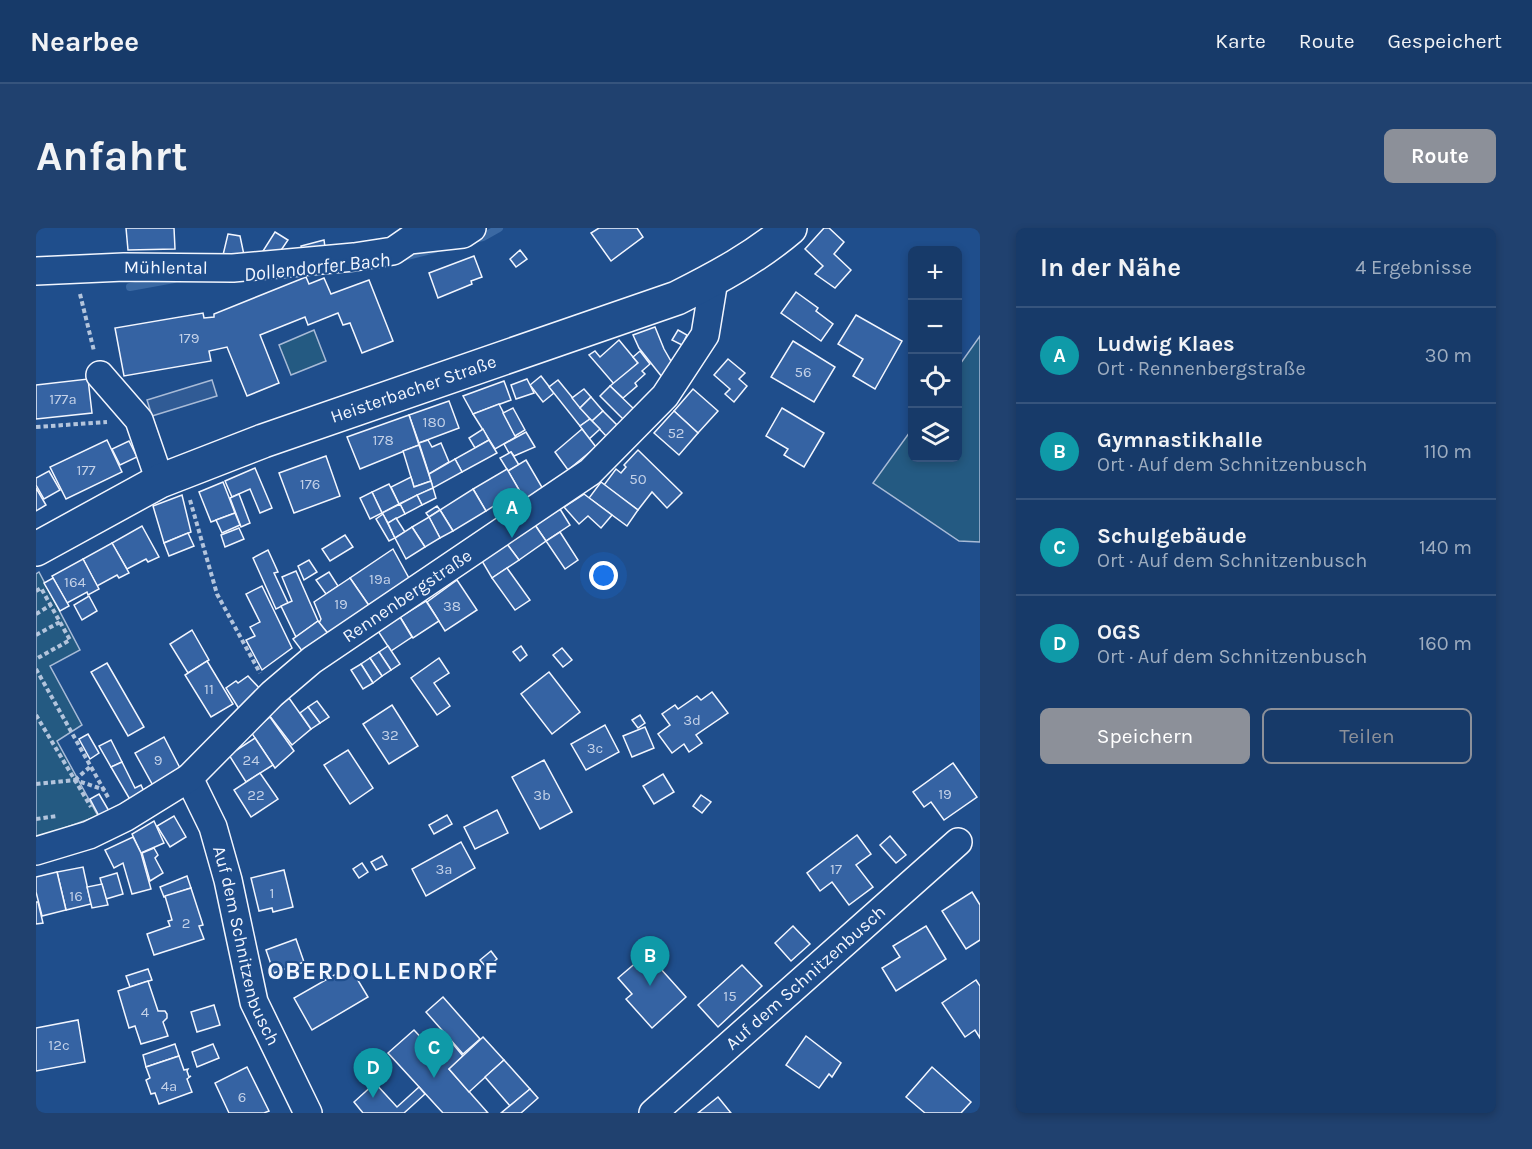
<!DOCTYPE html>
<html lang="de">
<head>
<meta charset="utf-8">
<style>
	body { margin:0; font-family:Karla,sans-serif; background:#20416f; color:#f1f3f6 }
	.controls { position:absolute; right:18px; top:18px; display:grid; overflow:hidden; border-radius:9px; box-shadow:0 3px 9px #0003 }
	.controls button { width:54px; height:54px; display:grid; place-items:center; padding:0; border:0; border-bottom:2px solid #36547d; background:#173a69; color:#f1f3f6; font:30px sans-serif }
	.you { position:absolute; left:568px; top:348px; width:21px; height:21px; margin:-15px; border:4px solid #fff; border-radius:50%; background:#1a73e8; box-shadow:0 0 0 9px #1a73e833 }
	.badge { display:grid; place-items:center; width:39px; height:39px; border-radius:50%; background:#8c9099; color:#fff; font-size:20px; font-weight:700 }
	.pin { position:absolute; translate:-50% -50px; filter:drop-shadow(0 2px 3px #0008) }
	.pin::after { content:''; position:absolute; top:32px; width:21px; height:18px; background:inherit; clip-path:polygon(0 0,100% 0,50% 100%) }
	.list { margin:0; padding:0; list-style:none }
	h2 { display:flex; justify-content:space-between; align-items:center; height:78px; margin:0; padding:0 24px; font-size:26px }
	h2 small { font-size:20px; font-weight:400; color:#9eadc0 }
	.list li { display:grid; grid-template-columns:39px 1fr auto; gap:18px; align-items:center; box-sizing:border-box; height:96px; padding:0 24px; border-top:2px solid #36547d }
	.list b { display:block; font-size:22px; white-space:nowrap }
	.list p { margin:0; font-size:20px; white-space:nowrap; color:#9eadc0 }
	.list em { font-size:20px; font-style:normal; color:#9eadc0 }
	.actions { display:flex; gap:12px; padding:18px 24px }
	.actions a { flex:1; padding:14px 0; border:2px solid #8c9099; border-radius:9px; text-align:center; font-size:21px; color:#8c9099 }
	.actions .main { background:#8c9099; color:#fff }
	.icon { flex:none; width:33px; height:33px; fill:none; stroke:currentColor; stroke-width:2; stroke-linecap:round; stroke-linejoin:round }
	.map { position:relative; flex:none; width:944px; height:885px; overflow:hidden; border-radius:9px }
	header { display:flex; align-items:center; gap:36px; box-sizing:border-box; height:84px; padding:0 30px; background:#173a69; border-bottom:2px solid #36547d }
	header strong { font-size:28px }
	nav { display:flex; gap:33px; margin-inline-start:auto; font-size:21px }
	.intro { display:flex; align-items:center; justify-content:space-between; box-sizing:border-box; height:144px; padding:0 36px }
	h1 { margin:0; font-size:42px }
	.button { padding:15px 27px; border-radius:9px; background:#8c9099; color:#fff; font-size:21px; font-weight:700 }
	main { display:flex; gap:36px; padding:0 36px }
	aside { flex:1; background:#173a69; border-radius:9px; box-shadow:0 3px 9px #0003 }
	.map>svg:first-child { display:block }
	.green { fill:#245a82; stroke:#a8bbd7; stroke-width:1.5 }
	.parking { fill:#305b95; stroke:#a8bbd7; stroke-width:1.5 }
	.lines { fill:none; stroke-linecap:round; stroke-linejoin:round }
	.stream { stroke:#3b69a3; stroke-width:8 }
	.building { fill:#3563a3; stroke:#f2f6ff; stroke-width:1.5 }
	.minor-casing { stroke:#f2f6ff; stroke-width:30 }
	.major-casing { stroke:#f2f6ff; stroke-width:36 }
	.path { stroke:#b3c4dc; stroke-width:4; stroke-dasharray:4.5 3; stroke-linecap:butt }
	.minor { stroke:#1f4e8c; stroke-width:27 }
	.major { stroke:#1f4e8c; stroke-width:33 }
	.labels { text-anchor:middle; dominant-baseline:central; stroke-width:4.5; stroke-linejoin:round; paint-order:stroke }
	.number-label { font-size:15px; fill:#c3d1e8 }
	.street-label { font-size:18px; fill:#f2f6ff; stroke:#1f4e8c }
	.water-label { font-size:20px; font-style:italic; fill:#f2f6ff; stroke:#1f4e8c }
	.district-label { font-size:24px; font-weight:bold; letter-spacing:1.5px; fill:#f2f6ff; stroke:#1f4e8c }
</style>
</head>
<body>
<header>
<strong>Nearbee</strong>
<nav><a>Karte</a><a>Route</a><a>Gespeichert</a></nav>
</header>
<div class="intro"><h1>Anfahrt</h1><a class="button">Route</a></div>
<main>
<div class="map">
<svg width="944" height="885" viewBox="0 0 944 885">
	<rect width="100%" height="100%" fill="#1f4e8c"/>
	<g class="green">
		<polygon points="278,102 290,133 255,147 243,117"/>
		<polygon points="944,108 944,314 923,313 837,255 876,201 876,230 922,230 922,139"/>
		<polygon points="3,344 44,422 14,438 46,497 21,513 62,588 0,610 0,346"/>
	</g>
	<polygon class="parking" points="176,152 181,168 116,188 111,172"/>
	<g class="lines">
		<g class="stream">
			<polyline points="437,11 447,9 463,0"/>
			<polyline points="364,30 399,21"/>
			<polyline points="94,59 138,51"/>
		</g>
	</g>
	<g class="building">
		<polygon points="90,0 138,0 139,21 92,22"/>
		<polygon points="563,0 601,0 607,9 575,33 555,5"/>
		<polygon points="788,0 793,0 808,14 798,26 815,42 799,60 779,46 787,38 769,21"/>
		<polygon points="239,4 252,12 239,31 227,23"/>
		<polygon points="192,6 204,8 208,27 187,27"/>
		<polygon points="288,12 290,26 267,28 265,18"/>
		<polygon points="484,22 491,31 480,39 474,31"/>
		<polygon points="438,28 446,49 435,53 436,56 402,70 393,45"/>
		<polygon points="270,49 273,56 288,50 295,66 333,52 357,113 326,125 314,95 307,97 302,85 272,97 269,89 224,107 243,155 211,168 191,119 173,123 175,133 88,148 79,100 167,85 168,90 178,89 178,86"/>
		<polygon points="760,64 782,80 780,83 797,96 785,113 745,85"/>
		<polygon points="820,87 866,113 839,161 817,148 827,131 802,116"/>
		<polygon points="619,99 628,121 636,135 626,149 603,120 597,107"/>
		<polygon points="642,102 651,107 646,117 636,112"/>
		<polygon points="583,112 602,135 578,156 553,127 559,123 564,129"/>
		<polygon points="757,113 799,139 778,174 735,149"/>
		<polygon points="604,123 614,136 606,143 609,146 599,155 601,158 587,170 574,158 602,135 597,129"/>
		<polygon points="692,131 709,145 703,151 711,158 698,174 689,166 694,161 678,147"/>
		<polygon points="505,148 518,165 507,174 494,157"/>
		<polygon points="52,151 56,185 0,191 0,157"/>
		<polygon points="491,151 498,165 480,171 475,157"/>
		<polygon points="522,152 554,191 544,198 513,159"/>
		<polygon points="468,153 475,172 437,186 427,168"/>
		<polygon points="574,158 599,182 589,193 564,168"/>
		<polygon points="548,161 555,169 544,180 536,170"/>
		<polygon points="657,161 682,183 662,205 638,183"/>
		<polygon points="555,169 567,183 556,193 544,180"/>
		<polygon points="413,173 423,200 383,215 373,187"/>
		<polygon points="463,176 480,209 459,221 437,186"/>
		<polygon points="477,180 489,202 479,208 467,185"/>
		<polygon points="746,180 788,205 768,239 748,227 752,221 730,208"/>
		<polygon points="567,183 582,198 571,209 556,193"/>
		<polygon points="638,183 662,205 643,227 618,205"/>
		<polygon points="373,187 383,217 324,241 311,209"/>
		<polygon points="554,191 564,201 553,211 544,198"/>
		<polygon points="447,201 453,212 439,220 433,210"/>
		<polygon points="546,201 560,219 532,242 519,224"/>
		<polygon points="490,204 499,219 478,228 475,224 473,225 468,216"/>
		<polygon points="71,212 86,244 30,271 14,239"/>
		<polygon points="392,212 396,219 405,215 413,234 393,246 383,215"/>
		<polygon points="453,212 461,225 426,244 419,231"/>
		<polygon points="93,213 101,229 84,237 76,221"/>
		<polygon points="383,217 395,253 378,259 367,223"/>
		<polygon points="602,222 646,265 631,280 616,264 602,282 568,257 580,241 585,245 590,239 588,237"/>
		<polygon points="475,224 483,237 472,243 464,230"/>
		<polygon points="290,228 304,268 258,285 243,245"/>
		<polygon points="419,231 426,244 397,260 393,246"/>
		<polygon points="490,232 507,261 489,272 472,243"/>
		<polygon points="219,240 236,280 224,285 214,261 196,269 189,253"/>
		<polygon points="471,241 483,262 450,283 437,261"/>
		<polygon points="13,243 24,262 8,271 0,257 0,250"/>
		<polygon points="375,249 378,259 395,253 397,260 363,276 355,259"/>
		<polygon points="187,254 199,285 175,294 163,264"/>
		<polygon points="565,254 602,282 591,298 553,270"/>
		<polygon points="353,256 363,276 346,285 336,264"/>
		<polygon points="0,260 10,277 0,283"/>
		<polygon points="397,260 400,270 386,277 381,267"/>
		<polygon points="437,261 450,283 417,303 404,282"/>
		<polygon points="336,264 346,285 334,291 324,270"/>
		<polygon points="203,266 214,295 205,299 194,270"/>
		<polygon points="548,266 576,287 565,300 552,288 543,296 528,279"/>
		<polygon points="146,267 155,304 128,315 117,278"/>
		<polygon points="381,267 386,277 369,286 364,276"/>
		<polygon points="364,276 369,286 352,295 346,285"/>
		<polygon points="401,278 404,282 393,289 390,285"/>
		<polygon points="524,281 534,297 510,313 499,297"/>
		<polygon points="404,282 417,303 404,310 393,289"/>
		<polygon points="199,285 204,297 186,305 180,292"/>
		<polygon points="347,286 359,310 353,313 340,291"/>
		<polygon points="393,289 404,310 389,319 376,299"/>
		<polygon points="360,290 369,304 359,310 352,295"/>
		<polygon points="499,297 510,313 483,332 471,316"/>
		<polygon points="106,298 123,329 112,334 110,331 91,341 76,315"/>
		<polygon points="376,299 389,319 370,331 359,310"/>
		<polygon points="203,300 208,311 189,319 185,307"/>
		<polygon points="524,304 542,332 529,341 510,313"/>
		<polygon points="152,305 158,318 133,328 128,315"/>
		<polygon points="309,307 317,319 294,333 286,321"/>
		<polygon points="76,315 93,345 83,350 81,347 61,358 47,331"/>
		<polygon points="471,316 483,332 456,350 446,333"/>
		<polygon points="357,321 374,352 334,379 314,350"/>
		<polygon points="232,322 242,344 238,345 252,375 240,381 217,330"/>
		<polygon points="47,331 63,361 52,367 51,364 31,375 16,348"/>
		<polygon points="273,332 281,344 268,352 262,338"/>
		<polygon points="471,340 494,372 479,382 456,350"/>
		<polygon points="260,343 282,393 260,409 245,378 256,373 246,349"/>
		<polygon points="293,344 302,358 290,366 280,352"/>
		<polygon points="17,350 33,378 24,383 8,355"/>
		<polygon points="314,350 334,379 293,407 283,395 285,391 278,374"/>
		<polygon points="421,352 441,382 409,403 391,374"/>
		<polygon points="226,358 256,420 226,442 210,412 219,408 214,399 224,394 210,366"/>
		<polygon points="53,368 61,383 46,392 38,377"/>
		<polygon points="390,373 403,393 377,410 364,389"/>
		<polygon points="364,389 376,409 355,423 342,403"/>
		<polygon points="282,393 294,408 270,428 257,411"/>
		<polygon points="156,402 173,432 152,445 134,416"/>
		<polygon points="352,418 364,436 355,442 343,424"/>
		<polygon points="485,418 491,427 484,433 477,424"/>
		<polygon points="526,420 536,432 527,439 517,427"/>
		<polygon points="343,424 355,442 346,448 334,430"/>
		<polygon points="334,430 346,448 337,455 325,436"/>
		<polygon points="403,430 413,445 398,455 414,478 401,487 375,450"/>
		<polygon points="171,433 197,476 175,489 149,447"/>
		<polygon points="71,435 108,499 92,508 55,444"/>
		<polygon points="325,436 337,455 327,461 315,442"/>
		<polygon points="513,444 544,484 516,506 485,466"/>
		<polygon points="212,448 227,464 205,484 190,460 200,453 202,455"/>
		<polygon points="676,464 692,485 660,507 666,515 653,524 648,516 636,525 622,506 634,497 626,486 639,477 642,481 661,468 665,472"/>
		<polygon points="253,470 275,501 256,517 233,487"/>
		<polygon points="281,473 293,489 284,495 272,479"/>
		<polygon points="356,477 382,518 353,536 327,496"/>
		<polygon points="272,479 284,495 275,501 264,485"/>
		<polygon points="604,487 609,495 602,500 596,492"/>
		<polygon points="234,489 258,523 239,540 215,504"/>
		<polygon points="569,497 583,524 550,542 535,516"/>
		<polygon points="609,499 618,520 596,529 587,508"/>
		<polygon points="52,506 63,525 54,531 43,511"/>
		<polygon points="128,509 144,540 120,563 99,525"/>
		<polygon points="219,510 237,537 210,554 193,527"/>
		<polygon points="75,512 86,534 75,539 63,518"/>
		<polygon points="312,522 337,560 314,576 288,537"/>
		<polygon points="508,532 536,584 504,601 476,549"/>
		<polygon points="86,534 99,560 105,557 110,568 96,575 75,539"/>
		<polygon points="917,535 941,569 908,592 895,574 888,579 877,564"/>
		<polygon points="224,545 242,571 215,589 198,562"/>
		<polygon points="627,546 638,564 618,576 607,558"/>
		<polygon points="63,566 73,583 63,588 54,571"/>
		<polygon points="665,567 675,574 666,585 657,578"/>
		<polygon points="461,582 472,605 439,621 428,599"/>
		<polygon points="411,587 416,596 398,606 393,597"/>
		<polygon points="138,588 150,609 134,619 121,598"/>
		<polygon points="118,593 128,615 105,625 96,606"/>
		<polygon points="821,607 835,626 820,637 837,659 813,677 796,654 784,663 771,645"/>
		<polygon points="854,608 870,627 860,635 844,617"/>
		<polygon points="97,609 105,625 115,661 96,666 87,635 78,640 69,622"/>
		<polygon points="425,614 439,640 390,668 376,641"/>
		<polygon points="118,620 122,627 119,630 127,645 114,653 106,625"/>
		<polygon points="346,628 351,637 340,642 335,634"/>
		<polygon points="326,635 332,644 323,650 317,641"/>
		<polygon points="47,639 55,676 30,682 21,644"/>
		<polygon points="248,642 257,679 237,684 236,680 223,683 215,650"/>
		<polygon points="21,644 30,682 6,688 0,664 0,649"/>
		<polygon points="81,645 87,666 70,671 64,650"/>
		<polygon points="151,648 155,660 128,669 124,659"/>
		<polygon points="66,656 72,677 56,680 51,659"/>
		<polygon points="155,660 167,697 163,698 168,711 118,727 111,706 134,698 132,693 136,692 129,668"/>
		<polygon points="936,664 944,677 944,712 930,721 906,683"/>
		<polygon points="0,674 2,674 7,695 0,696"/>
		<polygon points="757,698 774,716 755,733 739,715"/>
		<polygon points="890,698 910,731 860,763 846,740 864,729 857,718"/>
		<polygon points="260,711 268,734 238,745 230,722"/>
		<polygon points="455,723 461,731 451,740 444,732"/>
		<polygon points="609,727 622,742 624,740 650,769 616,800 590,771 596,766 582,750"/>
		<polygon points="706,737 726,758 682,799 662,777"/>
		<polygon points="112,741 116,752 94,759 90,748"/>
		<polygon points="317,744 332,769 276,802 258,770 300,746 303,752"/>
		<polygon points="940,752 944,758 944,810 939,802 929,809 906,775"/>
		<polygon points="112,753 122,783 129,783 131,786 131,790 127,794 132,808 105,816 99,798 93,800 82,763"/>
		<polygon points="407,769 444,811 427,826 390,784"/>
		<polygon points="178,777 184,797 161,804 155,784"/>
		<polygon points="42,792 49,834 0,843 0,800"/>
		<polygon points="378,802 403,829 417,816 427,828 413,841 452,885 407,885 352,825"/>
		<polygon points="770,808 805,835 796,849 793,846 783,860 750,837"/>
		<polygon points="447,809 468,832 433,864 413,841"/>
		<polygon points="139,816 143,828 110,839 107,827"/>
		<polygon points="177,816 183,830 161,839 156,824"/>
		<polygon points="143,828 148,842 152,841 151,843 153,849 155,848 151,851 156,864 123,876 119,865 115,866 110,852 114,850 110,839"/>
		<polygon points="468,832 494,861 474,878 449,849"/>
		<polygon points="211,839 233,883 228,885 193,885 179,855"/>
		<polygon points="896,839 935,874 925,885 889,885 870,869"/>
		<polygon points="339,855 361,879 383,859 389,866 368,885 327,885 318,874"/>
		<polygon points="494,861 502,870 485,885 465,885"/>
		<polygon points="682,869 695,885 662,885"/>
	</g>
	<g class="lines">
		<g class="minor-casing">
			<g id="minor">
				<path id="s1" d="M0,43l88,-4 109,1 121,-11 39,-6 16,-11 54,-6 9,-6"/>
				<polyline points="64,147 103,192 124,253"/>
				<path id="s2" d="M153,550l24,49 15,53 26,122 54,111"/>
				<path id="s3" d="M0,623l53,-16 37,-18 63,-39 83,-84 40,-34 278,-188 75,-76 40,-61 9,-55"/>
				<path id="s4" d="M617,885l305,-271"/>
			</g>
		</g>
		<g class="major-casing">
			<g id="major">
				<path id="s5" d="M0,321l124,-68 103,-40 414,-143c40,-20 79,-41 113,-70"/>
			</g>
		</g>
		<g class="path">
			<polyline points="44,66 58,123"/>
			<polyline points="0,199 71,194"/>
			<polyline points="154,272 181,366 224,445"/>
			<polyline points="0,363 5,360 34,412 0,431"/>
			<polyline points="0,386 15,377"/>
			<polyline points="0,407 24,394"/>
			<polyline points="0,441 73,571"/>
			<polyline points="0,487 55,579"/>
			<polyline points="39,552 55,538"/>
			<polyline points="0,556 39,552 69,562"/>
			<polyline points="0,591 21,588"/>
		</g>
		<use href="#minor" class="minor"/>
		<use href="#major" class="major"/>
	</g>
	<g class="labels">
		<g class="number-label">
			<text x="153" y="110">179</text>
			<text x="767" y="144">56</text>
			<text x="27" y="171">177a</text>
			<text x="398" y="194">180</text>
			<text x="640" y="205">52</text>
			<text x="347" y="212">178</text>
			<text x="50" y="242">177</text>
			<text x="602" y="251">50</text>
			<text x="274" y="256">176</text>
			<text x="344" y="351">19a</text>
			<text x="39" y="354">164</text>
			<text x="305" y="376">19</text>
			<text x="416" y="378">38</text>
			<text x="173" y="461">11</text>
			<text x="656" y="492">3d</text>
			<text x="354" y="507">32</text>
			<text x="559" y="520">3c</text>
			<text x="122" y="532">9</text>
			<text x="215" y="532">24</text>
			<text x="909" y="566">19</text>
			<text x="220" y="567">22</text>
			<text x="506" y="567">3b</text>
			<text x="408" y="641">3a</text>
			<text x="800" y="641">17</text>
			<text x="236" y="665">1</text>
			<text x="40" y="668">16</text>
			<text x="150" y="695">2</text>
			<text x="694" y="768">15</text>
			<text x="109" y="784">4</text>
			<text x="23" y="817">12c</text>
			<text x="133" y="858">4a</text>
			<text x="206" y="869">6</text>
		</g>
		<g class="street-label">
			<text stroke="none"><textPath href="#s1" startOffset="130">Mühlental</textPath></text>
			<text stroke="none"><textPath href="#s5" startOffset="411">Heisterbacher Straße</textPath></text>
			<text stroke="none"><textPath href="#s3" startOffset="456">Rennenbergstraße</textPath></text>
			<text stroke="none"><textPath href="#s2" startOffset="178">Auf dem Schnitzenbusch</textPath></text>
			<text stroke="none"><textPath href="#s4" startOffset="204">Auf dem Schnitzenbusch</textPath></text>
		</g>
		<g class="water-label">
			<text transform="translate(281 39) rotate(-6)">Dollendorfer Bach</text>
		</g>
		<g class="district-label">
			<text x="347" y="743">OBERDOLLENDORF</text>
		</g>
	</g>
</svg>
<div class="controls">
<button>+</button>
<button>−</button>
<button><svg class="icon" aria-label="locate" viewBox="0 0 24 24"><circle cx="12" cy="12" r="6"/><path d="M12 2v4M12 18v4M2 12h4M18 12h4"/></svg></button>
<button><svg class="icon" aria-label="layers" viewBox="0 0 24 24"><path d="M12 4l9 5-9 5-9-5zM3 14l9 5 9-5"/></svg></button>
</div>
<div class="you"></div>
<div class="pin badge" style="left:476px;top:310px;background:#0f9aa8">A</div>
<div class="pin badge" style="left:614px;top:758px;background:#0f9aa8">B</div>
<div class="pin badge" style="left:398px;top:850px;background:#0f9aa8">C</div>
<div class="pin badge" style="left:337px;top:870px;background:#0f9aa8">D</div>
</div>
<aside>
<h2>In der Nähe<small>4 Ergebnisse</small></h2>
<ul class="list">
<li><span class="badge" style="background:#0f9aa8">A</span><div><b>Ludwig Klaes</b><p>Ort · Rennenbergstraße</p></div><em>30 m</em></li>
<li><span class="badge" style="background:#0f9aa8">B</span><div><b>Gymnastikhalle</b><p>Ort · Auf dem Schnitzenbusch</p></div><em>110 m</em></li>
<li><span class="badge" style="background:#0f9aa8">C</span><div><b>Schulgebäude</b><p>Ort · Auf dem Schnitzenbusch</p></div><em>140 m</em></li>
<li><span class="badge" style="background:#0f9aa8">D</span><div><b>OGS</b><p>Ort · Auf dem Schnitzenbusch</p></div><em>160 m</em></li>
</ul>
<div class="actions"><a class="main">Speichern</a><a>Teilen</a></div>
</aside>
</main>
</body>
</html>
